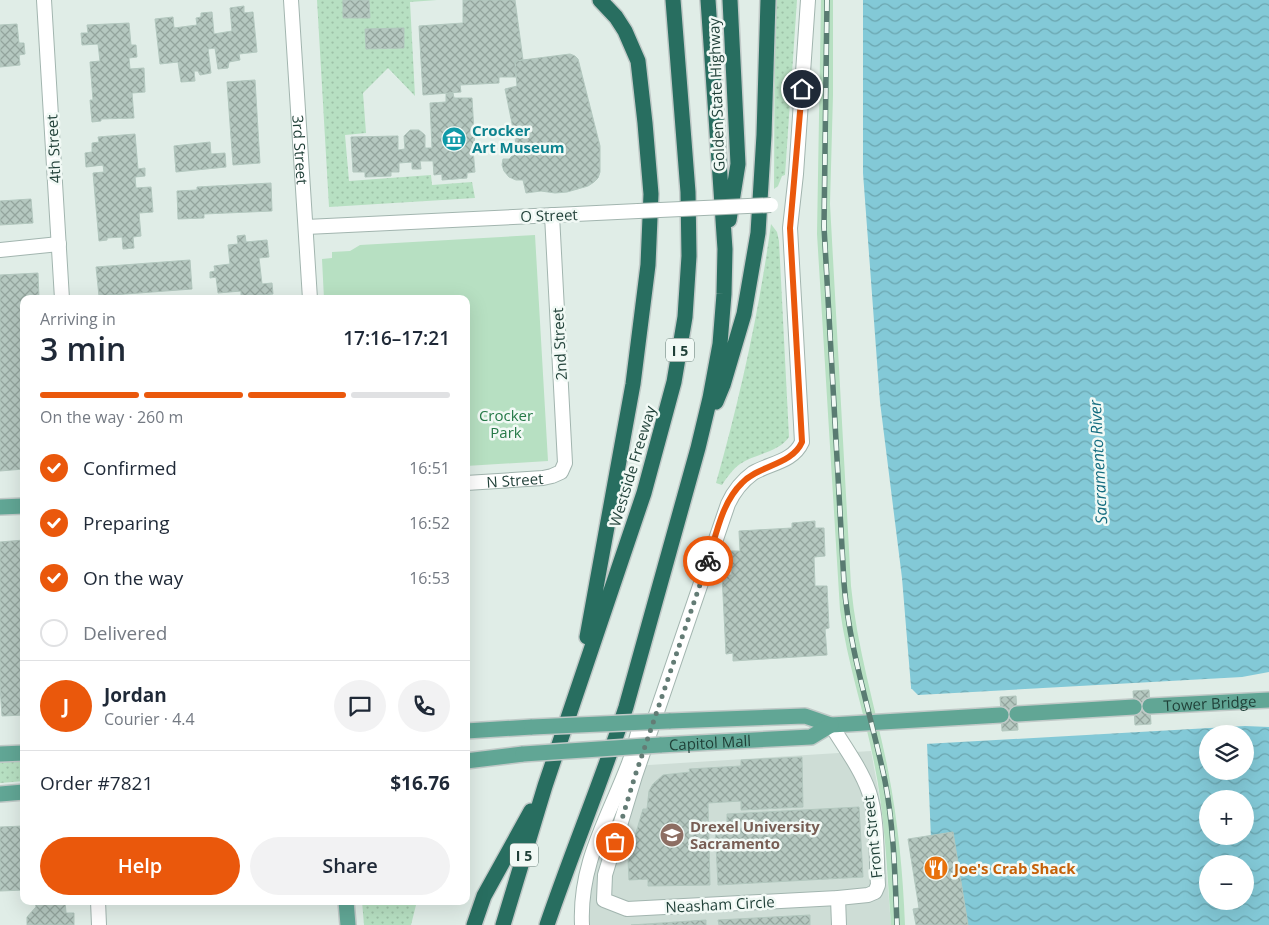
<!DOCTYPE html>
<meta charset="utf-8">
<style>
body{margin:0;font-family:"Open Sans",sans-serif;background:#f2f2f3;color:#1f2937;height:100vh;display:flex;flex-direction:column;font-size:19px;white-space:nowrap}
*{box-sizing:border-box;margin:0}
p{font-size:16px;color:#747a83}
.icon{flex:none;width:28px;height:28px;fill:none;stroke:currentColor;stroke-width:2;stroke-linecap:round;stroke-linejoin:round}
.map{position:relative;flex:1;overflow:hidden}
.panel{position:absolute;left:20px;top:295px;width:450px;height:610px;display:flex;flex-direction:column;background:#fff;border-radius:10px;box-shadow:0 5px 20px #0002}
.panel>*{flex:none}
.controls{position:absolute;left:1199px;top:725px;display:grid;gap:10px}
.controls a{display:grid;place-items:center;width:55px;height:55px;border-radius:50%;background:#fff;box-shadow:0 5px 20px #0002;font-size:25px}
.pin{position:absolute;display:grid;place-items:center;width:42px;height:42px;color:#fff;margin:-21px;border:2px solid #fff;border-radius:50%;box-shadow:0 1px 5px #0007}
.courier{position:absolute;display:grid;place-items:center;width:50px;height:50px;margin:-25px;border:4px solid #ea580c;border-radius:50%;background:#fff;color:#222;box-shadow:0 1px 6px #0007}
.headline em{font-style:normal;font-weight:600}
.headline div{display:flex;flex-direction:column-reverse}
.headline{display:flex;align-items:center;justify-content:space-between;height:85px;padding:0 20px}
h1{font-size:32px;font-weight:600;line-height:38px}
.bar{display:grid;grid-template-columns:repeat(4,1fr);gap:8px 5px;align-content:center;height:60px;padding:0 20px}
.bar i{height:6px;border-radius:4px;background:#e0e1e3}
.bar .active{background:#ea580c}
.bar p{grid-column:span 4}
.line{display:flex;align-items:center;gap:12px;padding:0 20px;border-top:1px solid #e0e1e3}
.line div{flex:1}
.round{display:grid;place-items:center;flex:none;width:52px;height:52px;border-radius:26px;background:#f2f2f3}
ol{padding:0 20px;list-style:none}
li{display:flex;align-items:center;gap:15px;height:55px}
li p{margin-inline-start:auto}
li .icon{padding:5px;border-radius:50%;background:#ea580c;color:#fff;stroke-width:4}
li:last-child{color:#747a83}
li i{width:28px;height:28px;border:2px solid #e0e1e3;border-radius:50%}
.primary-button{display:flex;gap:10px;margin-top:auto;padding:10px 20px}
.primary-button a{flex:1;height:58px;border-radius:30px;background:#ea580c;color:#fff;font-size:20px;font-weight:600;line-height:58px;text-align:center}
.primary-button a+a{background:#f2f2f3;color:#1f2937}
.map>svg:first-child{display:block}
.built{fill:#ceddd6}
.grass{fill:url(#grass-dots)}
.green{fill:#b7e0c2}
.water{fill:url(#water-waves);fill-rule:evenodd}
.pier{fill:#e0ede7}
.building{fill:url(#building-cross-hatch);stroke:#b2c7be}
.lines{fill:none;stroke-linecap:round;stroke-linejoin:round}
.minor-casing{stroke:#a2b5af;stroke-width:16}
.major-casing{stroke:#c0c9c7;stroke-width:18}
.highway-casing{stroke:#c0c9c7;stroke-width:18}
.minor{stroke:#fff;stroke-width:14}
.major{stroke:#61a695;stroke-width:15}
.highway{stroke:#286e60;stroke-width:15}
.rail-casing{stroke:#597b72;stroke-width:5.5}
.rail{stroke:#f1f9f5;stroke-width:4;stroke-dasharray:11;stroke-linecap:butt}
.minor-bridge-casing{stroke:#a2b5af;stroke-width:16;stroke-linecap:butt}
.major-bridge-casing{stroke:#c0c9c7;stroke-width:18;stroke-linecap:butt}
.minor-bridge{stroke:#fff;stroke-width:14}
.major-bridge{stroke:#61a695;stroke-width:15}
.done{stroke:#637c75;stroke-width:5;stroke-dasharray:0 9}
.route{stroke:#ea580c;stroke-width:6}
.labels{text-anchor:middle;dominant-baseline:central;stroke-width:5;stroke-linejoin:round;paint-order:stroke}
.shield{fill:#f1f9f5;stroke:#5e7770;stroke-width:1}
.shield-label{font-size:14px;font-weight:bold;fill:#1f3f37}
.street-label{font-size:15px;fill:#1f3f37;stroke:#f1f9f5}
.culture-label{font-size:15px;font-weight:bold;fill:#0d838f;stroke:#f1f9f5;text-anchor:start}
.park-label{font-size:15px;fill:#257947;stroke:#f1f9f5}
.education-label{font-size:15px;font-weight:bold;fill:#785e54;stroke:#f1f9f5;text-anchor:start}
.food-label{font-size:15px;font-weight:bold;fill:#c56008;stroke:#f1f9f5;text-anchor:start}
.water-label{font-size:16px;font-style:italic;fill:#146d80;stroke:#f1f9f5}
</style>
<div class="map">
<svg width="1269" height="925" viewBox="0 0 1269 925">
<defs>
<pattern id="grass-dots" width="8" height="8" patternUnits="userSpaceOnUse" patternTransform="scale(1.25)"><rect width="8" height="8" fill="#b7e0c2"/><path d="M2 2h.1M6 6h.1" fill="none" stroke="#9dc1a7" stroke-width="1.8" stroke-linecap="round"/></pattern>
<pattern id="water-waves" width="16" height="10" patternUnits="userSpaceOnUse" patternTransform="scale(1.25)"><rect width="16" height="10" fill="#83c9d7"/><path d="M0 5q4-4 8 0t8 0" fill="none" stroke="#6ba5af"/></pattern>
<pattern id="building-cross-hatch" width="8" height="8" patternUnits="userSpaceOnUse" patternTransform="scale(1.25)"><rect width="8" height="8" fill="#b5c8c0"/><path d="M0 0l8 8M0 8l8-8" fill="none" stroke="#93a49d"/></pattern>
</defs>
<rect width="100%" height="100%" fill="#e0ede7"/>
<!-- built -->
<path class="built" d="M871 751 881 805 891 925H575L633 766Z"/>
<!-- grass -->
<path class="grass" d="M317 0H437L410 2 415 96 388 68 363 93 366 133 345 135 349 181 431 175 432 185 472 182 475 198 329 207Z
M775 0H797L785 175 782 176 778 186 774 189Z
M771 224 777 232 779 241 789 437C779 452 755 454 740 464 733 469 727 477 722 485L716 483C740 398 759 312 771 224Z
M24 760V781L0 783V763Z
M362 901H417L411 925H364Z"/>
<!-- green -->
<path class="green" d="M821 0H833V95L830 204 851 586C857 649 876 709 888 770 898 821 903 873 905 925H891C887 871 885 816 874 762 864 711 847 662 840 610L817 234Z
M535 235 548 461 466 466V299H324L322 259 332 258V252L350 251 360 245Z"/>
<!-- water -->
<path class="water" d="M863 0H1269V925H937L933 887 927 743 912 699 902 578 880 402 863 173ZM1208 734H1245V771H1208ZM1208 799H1245V836H1208ZM1208 864H1245V901H1208Z"/>
<!-- pier -->
<path class="pier" d="M1269 672V727L1245 726 925 744 909 699V689H912L918 695 1242 677Z"/>
<!-- building -->
<path class="building" d="M343 0H369L370 18H343Z
M463 0H515L523 60 515 61 516 77H499V83L460 85 461 92 423 95 419 26 463 23Z
M244 6V13L253 12 257 52 239 54 240 60 229 62 228 68 218 69 215 48 208 49 211 73 200 75 198 71H194L195 81 181 82 178 62 160 64 155 19 173 17 174 28 197 25 196 18 201 17V13L212 12 214 34 232 31 230 8Z
M129 23 131 45H136L137 57 129 58 130 69 144 68 145 92 132 93 134 118 101 119V121L92 122 90 100H93L90 62 100 61 98 44 82 45 81 33H88L87 25Z
M17 24 19 43H24L25 54 19 55 20 65 0 67V25Z
M404 28V48L366 49 365 29Z
M570 54 575 56 578 59 600 146V172L598 178 594 182 588 186 567 192 555 193 541 191 526 193 523 180H516L509 177 504 171 502 165 503 159H509L514 154 518 153 505 89 517 86 515 61Z
M255 80 260 163 233 165 227 82Z
M453 93 454 98H472L475 149 473 150 475 172 467 173V178L442 180V174L434 175 433 161H420L421 169H412V162L399 163V172H391V176L365 177V172H353L351 137 398 136V150L405 149 404 136 410 130H419L425 135V148H432L430 103 446 102V94Z
M135 134 138 169 145 168V176L135 177 136 188 151 187 153 212 139 213 141 236 133 237 134 248 123 249 122 237 107 238V240L99 241 93 173 104 172 103 165 86 167 85 153 92 152V143L99 142 98 137Z
M210 142 211 154 225 153 226 167 176 172 174 146Z
M271 183 272 211 204 214V218L178 219 177 191 197 190V187Z
M31 199 33 223 0 225V201Z
M245 235 246 242 267 240 269 257 259 258 262 284 272 283 273 294 254 296 255 299H241V291L218 293 216 277 210 278V272L215 271 214 266 230 264 228 245 238 244 237 236Z
M190 260 192 289 99 296 96 267Z
M38 273 39 299H24V469L0 471V275Z
M815 521V528H824L825 556 814 557 815 586H827L829 628 825 629 827 655 733 661V653L726 654 722 575H732L730 551H740L739 531 792 528V523Z
M24 540V715L2 716 0 687V542Z
M1149 690 1151 724 1135 725 1133 691Z
M1016 696 1018 730 1002 731 1000 697Z
M802 757 803 807 741 810V801L708 803 710 885 648 886V879L629 880 628 860 643 809H647L649 791 653 784 663 775 690 772 689 769 741 766V760Z
M859 807 863 877 718 885 715 826H727V814Z
M24 826V890L0 891V827Z
M953 832 968 925H916L913 909 919 908 908 839Z
M35 901H65L66 913H74V925H27V917L36 907Z
M810 915V925H719L718 920Z
M706 920V925H631Z"/>
<g class="lines">
<defs>
<g id="minor">
<path d="M44 0 62 299"/>
<path id="s1" d="M291 0 310 299"/>
<path d="M808 0 796 174 790 228 802 442C793 462 770 463 753 473 742 481 734 491 728 504L635 776 605 875 604 900 627 909 838 898 868 895 875 892 878 885C876 856 878 820 869 792 861 769 844 746 831 725"/>
<path d="M306 227 638 211"/>
<path d="M0 250 59 244"/>
<path id="s2" d="M466 483 543 478 552 476 561 472 565 463 552 215"/>
<path d="M838 898 839 925"/>
<path d="M98 901 99 925"/>
<path d="M582 925C579 863 608 819 629 763 634 750 637 736 641 722"/>
</g>
<g id="major">
<path d="M0 507 24 506"/>
<path id="s3" d="M1150 706 1269 700"/>
<path d="M1017 714 1134 707"/>
<path d="M669 721 805 716 831 725 1001 715"/>
<path d="M466 731 532 727"/>
<path id="s4" d="M660 745 811 737 831 725"/>
<path d="M0 754 24 753"/>
<path d="M466 761 523 754"/>
<path d="M0 794 24 792"/>
<path d="M346 901 348 925"/>
</g>
<path id="highway" d="M729 220 738 164 730 0
M716 402 723 385 744 314 758 233 764 135 768 0
M587 637 633 384 648 265 651 194 645 123 638 61 625 31 616 17 600 0
M474 925 484 896 531 811
M503 925 545 786 644 493 674 382 685 317 689 256 688 192 673 0
M547 925C572 852 602 780 626 707L698 448 710 398 720 344 724 294 725 249 708 0"/>
</defs>
<!-- minor casing -->
<use href="#minor" class="minor-casing"/>
<!-- major casing -->
<use href="#major" class="major-casing"/>
<!-- highway casing -->
<use href="#highway" class="highway-casing"/>
<!-- minor -->
<use href="#minor" class="minor"/>
<!-- major -->
<use href="#major" class="major"/>
<!-- highway -->
<use href="#highway" class="highway"/>
<defs>
<path id="rail" d="M827 0 824 227 844 583C849 650 871 714 885 781 894 828 895 877 897 925"/>
</defs>
<!-- rail casing -->
<use href="#rail" class="rail-casing"/>
<!-- rail -->
<use href="#rail" class="rail"/>
<defs>
<path id="minor-bridge" d="M638 211 771 205"/>
<path id="major-bridge" d="M532 727 669 721
M523 754 660 745"/>
</defs>
<!-- minor-bridge casing -->
<use href="#minor-bridge" class="minor-bridge-casing"/>
<!-- major-bridge casing -->
<use href="#major-bridge" class="major-bridge-casing"/>
<!-- minor-bridge -->
<use href="#minor-bridge" class="minor-bridge"/>
<!-- major-bridge -->
<use href="#major-bridge" class="major-bridge"/>
</g>
<g class="lines">
<!-- done -->
<path class="done" d="M615 842 635 776 708 561"/>
<!-- route -->
<path class="route" d="M708 561C716 535 722 502 742 483 759 465 792 465 802 442L790 228 802 89"/>
</g>
<!-- icons -->
<defs>
<symbol id="museum-disc" viewBox="-11 -11 22 22"><circle r="9.5" fill="#0f9aa8" stroke="#f1f9f5"/><path d="M0-6L6-3V-2H-6V-3ZM-5-1h2V3h-2ZM-1-1h2V3h-2ZM3-1h2V3H3ZM-6 4H6V6H-6Z" fill="#fff"/></symbol>
<symbol id="university-disc" viewBox="-11 -11 22 22"><circle r="9.5" fill="#8d6e63" stroke="#f1f9f5"/><path d="M0-5L7-2L0 1L-7-2ZM-4 1L0 2.5L4 1V4Q0 6-4 4Z" fill="#fff"/></symbol>
<symbol id="restaurant-disc" viewBox="-11 -11 22 22"><circle r="9.5" fill="#e8710a" stroke="#f1f9f5"/><path d="M-5-6h1v4h1v-4h1v4h1v-4h1v5L-1.5 .5V6h-2V.5L-5-1ZM5-6V6H3V1.5H1.5Q1.5-4 5-6Z" fill="#fff"/></symbol>
</defs>
<g fill-rule="evenodd">
<use href="#museum-disc" x="440" y="125" width="28" height="28"/>
<use href="#university-disc" x="658" y="821" width="28" height="28"/>
<use href="#restaurant-disc" x="922" y="854" width="28" height="28"/>
</g>
<g class="labels">
<!-- shield labels -->
<g class="shield">
<rect x="666" y="338.5" width="28" height="23" rx="4"/>
<rect x="510" y="843.5" width="28" height="23" rx="4"/>
</g>
<g class="shield-label">
<text x="680" y="350">I 5</text>
<text x="524" y="855">I 5</text>
</g>
<!-- street labels -->
<g class="street-label">
<text transform="translate(716 95) rotate(-92)">Golden State Highway</text>
<text transform="translate(53 149) rotate(-93)">4th Street</text>
<text stroke="none"><textPath href="#s1" startOffset="150">3rd Street</textPath></text>
<text transform="translate(549 215) rotate(-2)">O Street</text>
<text transform="translate(559 344) rotate(-93)">2nd Street</text>
<text transform="translate(632 466) rotate(-73)">Westside Freeway</text>
<text stroke="none"><textPath href="#s2" startOffset="49">N Street</textPath></text>
<text stroke="none"><textPath href="#s3" startOffset="60">Tower Bridge</textPath></text>
<text stroke="none"><textPath href="#s4" startOffset="50">Capitol Mall</textPath></text>
<text transform="translate(872 837) rotate(-96)">Front Street</text>
<text transform="translate(720 904) rotate(-3)">Neasham Circle</text>
</g>
<!-- culture labels -->
<g class="culture-label">
<text x="472" y="130">Crocker<tspan x="472" dy="17">Art Museum</tspan></text>
</g>
<!-- park labels -->
<g class="park-label">
<text x="506" y="415">Crocker<tspan x="506" dy="17">Park</tspan></text>
</g>
<!-- education labels -->
<g class="education-label">
<text x="690" y="826">Drexel University<tspan x="690" dy="17">Sacramento</tspan></text>
</g>
<!-- food labels -->
<g class="food-label">
<text x="954" y="868">Joe's Crab Shack</text>
</g>
<!-- water labels -->
<g class="water-label">
<text transform="translate(1098 462) rotate(-93)">Sacramento River</text>
</g>
</g>
</svg>
<div class="controls">
<a><svg class="icon" aria-label="layers" viewBox="0 0 24 24"><path d="M12 4l9 5-9 5-9-5zM3 14l9 5 9-5"/></svg></a>
<a>+</a>
<a>−</a>
</div>
<div class="pin" style="left:615px;top:842px;background:#ea580c"><svg class="icon" aria-label="bag" viewBox="0 0 24 24"><path d="M5 8h14l-1 12H6zM9 8a3 3 0 0 1 6 0"/></svg></div>
<div class="pin" style="left:802px;top:89px;background:#1f2937"><svg class="icon" aria-label="home" viewBox="0 0 24 24"><path d="M3 11l9-7 9 7M6 9v11h12V9"/></svg></div>
<div class="courier" style="left:708px;top:561px"><svg class="icon" aria-label="bike" viewBox="0 0 24 24"><circle cx="6" cy="16" r="4"/><circle cx="18" cy="16" r="4"/><path d="M6 16l4-8h5l3 8M10 8l3 8H6M13 5h3"/></svg></div>
<section class="panel">
<div class="headline"><div><h1>3 min</h1><p>Arriving in</p></div><em>17:16–17:21</em></div>
<div class="bar"><i class="active"></i><i class="active"></i><i class="active"></i><i></i><p>On the way · 260 m</p></div>
<ol>
<li><svg class="icon" aria-label="check" viewBox="0 0 24 24"><path d="M5 12l5 5 9-10"/></svg>Confirmed<p>16:51</p></li>
<li><svg class="icon" aria-label="check" viewBox="0 0 24 24"><path d="M5 12l5 5 9-10"/></svg>Preparing<p>16:52</p></li>
<li><svg class="icon" aria-label="check" viewBox="0 0 24 24"><path d="M5 12l5 5 9-10"/></svg>On the way<p>16:53</p></li>
<li><i></i>Delivered</li>
</ol>
<div class="line" style="height:90px"><b class="round" style="background:#ea580c;color:#fff">J</b><div><b>Jordan</b><p>Courier · 4.4</p></div><a class="round"><svg class="icon" aria-label="chat" viewBox="0 0 24 24"><path d="M4 5h16v11H9l-5 4z"/></svg></a><a class="round"><svg class="icon" aria-label="phone" viewBox="0 0 24 24"><path d="M5 4h4l2 5-3 2q2 4 5 5l2-3 5 2v4C11 20 4 13 5 4z"/></svg></a></div>
<div class="line" style="height:65px"><div>Order #7821</div><b>$16.76</b></div>
<div class="primary-button"><a>Help</a><a>Share</a></div>
</section>
</div>
